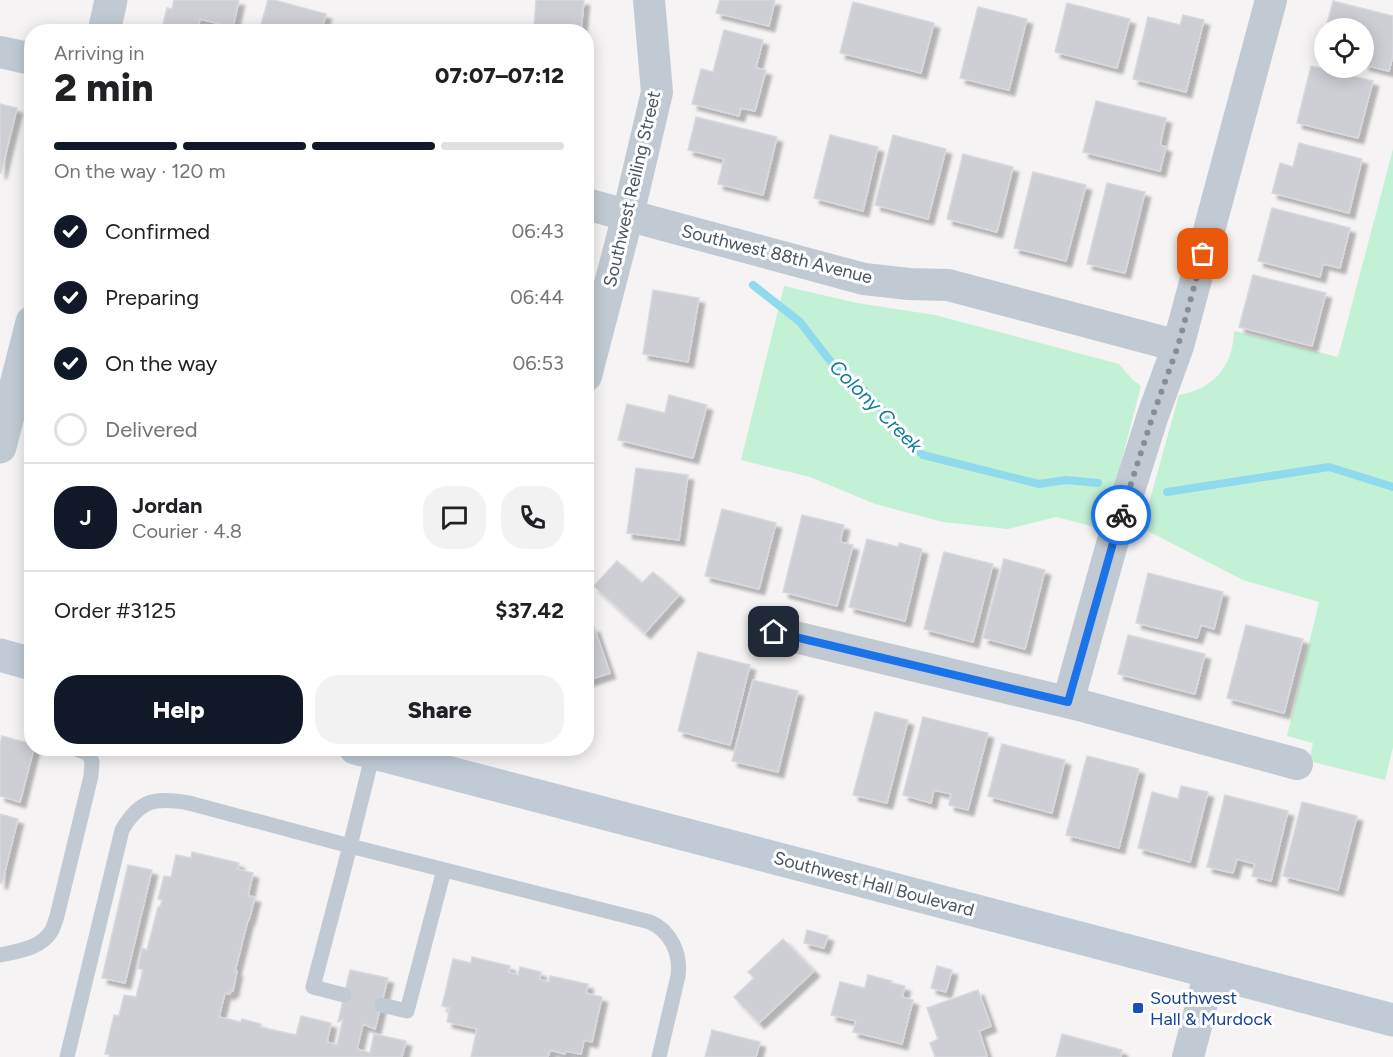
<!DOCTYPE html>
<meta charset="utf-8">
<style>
body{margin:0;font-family:Figtree,sans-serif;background:#f2f2f2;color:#202124;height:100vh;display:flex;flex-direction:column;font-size:22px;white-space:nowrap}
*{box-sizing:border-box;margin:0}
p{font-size:20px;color:#757577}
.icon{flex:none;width:33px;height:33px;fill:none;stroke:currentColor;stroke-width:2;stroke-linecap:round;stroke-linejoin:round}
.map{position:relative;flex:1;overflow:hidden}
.panel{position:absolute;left:24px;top:24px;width:570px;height:732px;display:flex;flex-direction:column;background:#fff;border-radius:24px;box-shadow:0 3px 15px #0003}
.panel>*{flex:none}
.buttons{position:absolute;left:1314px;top:18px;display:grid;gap:12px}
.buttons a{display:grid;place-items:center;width:60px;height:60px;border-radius:50%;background:#fff;box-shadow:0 3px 15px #0003;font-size:30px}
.pin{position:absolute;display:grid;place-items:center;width:51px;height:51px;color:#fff;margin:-26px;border-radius:12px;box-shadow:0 3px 9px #0006}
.courier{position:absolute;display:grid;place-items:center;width:60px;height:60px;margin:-30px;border:4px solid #1a73e8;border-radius:50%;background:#fff;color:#222;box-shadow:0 2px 8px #0007}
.head em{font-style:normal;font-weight:800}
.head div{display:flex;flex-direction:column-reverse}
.head{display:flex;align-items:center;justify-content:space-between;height:102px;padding:0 30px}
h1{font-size:39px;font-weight:800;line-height:45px}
.bar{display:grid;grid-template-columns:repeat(4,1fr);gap:9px 6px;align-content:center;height:72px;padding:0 30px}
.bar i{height:8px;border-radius:4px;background:#e0e0e0}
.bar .active{background:#111827}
.bar p{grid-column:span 4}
.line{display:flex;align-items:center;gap:15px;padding:0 30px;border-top:2px solid #e0e0e0}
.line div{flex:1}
.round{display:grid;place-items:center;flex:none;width:63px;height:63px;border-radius:24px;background:#f2f2f2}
ol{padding:0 30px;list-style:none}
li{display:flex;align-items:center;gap:18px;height:66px}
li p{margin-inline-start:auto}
li .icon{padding:6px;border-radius:50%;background:#111827;color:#fff;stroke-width:4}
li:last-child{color:#757577}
li i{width:33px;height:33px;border:3px solid #e0e0e0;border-radius:50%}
.primary-button{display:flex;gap:12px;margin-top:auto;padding:12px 30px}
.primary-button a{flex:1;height:69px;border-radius:24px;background:#111827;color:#fff;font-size:24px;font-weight:800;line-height:69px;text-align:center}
.primary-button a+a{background:#f2f2f2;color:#202124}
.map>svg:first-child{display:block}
.green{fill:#c3f1d5}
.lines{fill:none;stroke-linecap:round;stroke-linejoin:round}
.stream{stroke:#90daee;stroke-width:8}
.building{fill:#cdcfd5;stroke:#d7d9de;stroke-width:1.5;filter:url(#shadow)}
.service{stroke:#c1cad2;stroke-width:15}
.minor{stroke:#c1cad2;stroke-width:32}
.tertiary{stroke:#c1cad2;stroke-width:33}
.secondary{stroke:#c1cbd6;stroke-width:33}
.done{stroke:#868d94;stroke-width:6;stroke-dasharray:0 10.8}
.route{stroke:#1a73e8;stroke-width:8}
.transit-dot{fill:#1a4fb4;stroke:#fff;stroke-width:2}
.labels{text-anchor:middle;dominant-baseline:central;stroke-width:6;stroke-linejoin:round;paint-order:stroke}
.street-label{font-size:18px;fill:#4a5661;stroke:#fff}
.transit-label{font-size:18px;fill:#164399;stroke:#fff;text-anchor:start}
.water-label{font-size:20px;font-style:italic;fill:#0c7c9b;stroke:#fff}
</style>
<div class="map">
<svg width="1393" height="1057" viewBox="0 0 1393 1057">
<defs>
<filter id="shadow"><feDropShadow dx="5.5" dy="5.5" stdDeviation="1.5" flood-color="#0004"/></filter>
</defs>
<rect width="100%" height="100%" fill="#f5f3f3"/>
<!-- green -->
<path class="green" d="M1393 149V747L1385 780 1309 761 1313 743 1287 736 1319 602 1243 580 1142 528 1179 395C1214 389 1233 366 1234 331L1338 357Z
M784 286 857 303 935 315 1119 364 1133 380 1141 386 1111 501 1099 528 1056 517 1008 529 943 522 875 504 810 477 741 460Z"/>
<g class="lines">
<!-- stream -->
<path class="stream" d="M753 285 800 322 845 380 864 390 923 455 1039 484 1066 480 1098 483
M1167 492 1329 467 1393 487"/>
</g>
<!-- building -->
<path class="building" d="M174 0H239L233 27 200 19 197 32H161L167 8 172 9Z
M268 0H274L326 14 321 32H259Z
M536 0H584L581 31 534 27Z
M720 0H775L769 26 716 13Z
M1333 1 1393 16V55L1389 71 1364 65V28H1326Z
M853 2 934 23 921 73 840 53Z
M1067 3 1130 19 1117 68 1055 52Z
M978 7 1027 19 1009 90 960 78Z
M1183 15 1204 20 1186 92 1133 79 1148 17 1180 25Z
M724 30 763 40 756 68 766 70 755 111 741 108 739 116 692 104 701 69 713 72Z
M1311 66 1373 81 1358 138 1297 123Z
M1096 101 1166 118 1160 145 1166 147 1160 171 1083 152Z
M0 104 17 108 1 173H0Z
M696 117 777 137 763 195 718 184 724 159 688 150Z
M830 135 878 147 863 211 814 198Z
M893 135 946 149 928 219 875 205Z
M1299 143 1362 159 1349 213 1272 193 1280 163 1293 167Z
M963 154 1013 167 997 232 947 219Z
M1033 172 1086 185 1066 261 1014 248Z
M1107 183 1145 192 1125 273 1087 264Z
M1272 208 1350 228 1340 268 1323 264 1320 277 1258 261Z
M1253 275 1326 293 1312 346 1239 327Z
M653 290 699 298 688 362 643 354Z
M669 395 707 405 693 458 618 440 627 404 665 413Z
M636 468 688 475 679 540 627 533Z
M722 509 776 523 759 589 705 576Z
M802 515 844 525 840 542 853 545 837 606 783 592Z
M867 539 898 547 899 543 922 549 905 621 849 607Z
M944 552 993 564 973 642 924 629Z
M1004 559 1045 570 1025 649 983 638Z
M617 561 642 583 653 572 679 595 645 633 594 586Z
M1148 573 1223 592 1214 629 1201 625 1197 638 1136 623Z
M1246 625 1303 639 1284 713 1227 698Z
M594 627 610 673 586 681V629Z
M1128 635 1205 654 1195 694 1118 674Z
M698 652 750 665 730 745 678 731Z
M753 680 798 691 778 772 732 761Z
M875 712 908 720 887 803 853 795Z
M923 717 988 733 968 810 949 805 951 794 934 790 931 803 903 795Z
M2 736 32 744V748H34L20 802 0 796V744Z
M1002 744 1065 760 1052 813 988 796Z
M1087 756 1139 769 1119 848 1066 835Z
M1181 786 1208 792 1190 862 1138 848 1152 792 1178 799Z
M1225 795 1288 811 1271 881 1252 876 1255 864 1237 859 1233 873 1207 867Z
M1302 802 1357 816 1338 890 1283 876Z
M0 814 18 819 2 883H0Z
M192 852 239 863 237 869 253 873 248 896 255 897 249 920H248L235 971H237L233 991H231L230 994 225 993 219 1017 241 1022 242 1019 261 1024 260 1027 296 1035 301 1016 331 1023 327 1042 337 1045 343 1019 338 1022 350 970 388 978 375 1029 363 1024 357 1049 370 1053 374 1034 406 1041 402 1057H109L110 1055 105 1054 114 1015 119 1016 124 995 136 997 143 970 138 968 142 948 147 950 158 907H160L162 900 158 899 164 876 171 877 176 855 191 858Z
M128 865 152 870 125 983 102 978Z
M807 930 828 936 824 948 804 943Z
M783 939 814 971 759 1023 734 997 754 978 748 972Z
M472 957 510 966 508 972 518 975 520 967 541 972 539 979 549 982 550 976 588 984 586 993 602 997 592 1042 584 1040 581 1054 566 1051 565 1054 550 1050 548 1057H471L477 1029 447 1022 450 1008 442 1006 453 959 471 963Z
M937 966 952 970 946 992 931 988Z
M868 975 892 981 891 983 905 986 902 997 913 1000 902 1044 853 1032 856 1021 831 1015 840 982 865 988Z
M978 990 991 1026 979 1031 987 1056 983 1057H935L930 1043 938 1039 927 1008Z
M712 1030 760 1042 756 1057H705Z
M1062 1034 1122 1050 1121 1057H1056Z"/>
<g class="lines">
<!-- service -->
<path class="service" d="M373 753 350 846 650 922C671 931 681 954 678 976L659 1057
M0 955C19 951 42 948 52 930 54 925 56 920 57 916L91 776 92 762 89 754 74 748
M382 1005 407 1011 444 870
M67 1057 122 830C140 799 156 797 189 803L350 846 313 987 344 995"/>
<!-- minor -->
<path class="minor" d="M0 52 32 59
M586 204 864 279 909 284 948 285 1178 346
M586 376 628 215 657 92 649 0
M774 632 1083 706 1297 764
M1068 702 1112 544 1153 415 1178 346 1271 0
M1188 1057 1210 972"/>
<!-- tertiary -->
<path class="tertiary" d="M104 32 111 0
M0 447 32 322"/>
<!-- secondary -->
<path class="secondary" d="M0 655 32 664
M355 748 1393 1020"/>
</g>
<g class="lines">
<!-- done -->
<path class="done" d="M1121 515 1153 415 1178 346 1203 254"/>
<!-- route -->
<path class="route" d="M774 632 1068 702 1121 515"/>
</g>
<!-- markers -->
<rect class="transit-dot" x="1132" y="1002" width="12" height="12" rx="3"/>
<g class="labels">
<!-- street labels -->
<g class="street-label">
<text transform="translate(632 189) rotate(-77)">Southwest Reiling Street</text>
<text transform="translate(777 254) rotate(14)">Southwest 88th Avenue</text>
<text transform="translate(874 884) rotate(15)">Southwest Hall Boulevard</text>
</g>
<!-- transit labels -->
<g class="transit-label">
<text x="1150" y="998">Southwest<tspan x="1150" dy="21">Hall &amp; Murdock</tspan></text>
</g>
<!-- water labels -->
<g class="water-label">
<text transform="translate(876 406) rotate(45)">Colony Creek</text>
</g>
</g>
</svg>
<div class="buttons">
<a><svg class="icon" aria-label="locate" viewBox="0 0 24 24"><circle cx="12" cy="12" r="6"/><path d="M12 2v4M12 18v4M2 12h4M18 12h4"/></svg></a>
</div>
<div class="pin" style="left:1203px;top:254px;background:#ea580c"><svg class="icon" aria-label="bag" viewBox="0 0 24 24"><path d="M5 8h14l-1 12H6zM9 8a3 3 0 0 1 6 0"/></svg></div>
<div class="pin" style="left:774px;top:632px;background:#1f2937"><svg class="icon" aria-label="home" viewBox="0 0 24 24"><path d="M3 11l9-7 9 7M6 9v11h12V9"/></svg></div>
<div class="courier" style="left:1121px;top:515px"><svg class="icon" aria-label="bike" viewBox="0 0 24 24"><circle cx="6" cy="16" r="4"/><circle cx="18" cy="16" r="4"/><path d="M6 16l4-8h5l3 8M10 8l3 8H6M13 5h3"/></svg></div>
<section class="panel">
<div class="head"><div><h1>2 min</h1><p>Arriving in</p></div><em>07:07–07:12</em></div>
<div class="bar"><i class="active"></i><i class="active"></i><i class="active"></i><i></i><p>On the way · 120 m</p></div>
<ol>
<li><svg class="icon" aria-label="check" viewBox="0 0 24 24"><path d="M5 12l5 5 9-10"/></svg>Confirmed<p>06:43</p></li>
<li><svg class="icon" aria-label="check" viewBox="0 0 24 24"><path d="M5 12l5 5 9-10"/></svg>Preparing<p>06:44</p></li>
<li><svg class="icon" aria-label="check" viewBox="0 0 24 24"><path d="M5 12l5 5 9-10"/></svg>On the way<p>06:53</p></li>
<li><i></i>Delivered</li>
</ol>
<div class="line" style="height:108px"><b class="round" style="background:#111827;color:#fff">J</b><div><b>Jordan</b><p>Courier · 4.8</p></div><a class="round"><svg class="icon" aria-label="chat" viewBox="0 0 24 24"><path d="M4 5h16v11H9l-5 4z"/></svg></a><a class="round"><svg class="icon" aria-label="phone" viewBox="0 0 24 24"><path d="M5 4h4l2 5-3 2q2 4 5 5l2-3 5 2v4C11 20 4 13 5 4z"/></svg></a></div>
<div class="line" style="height:78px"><div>Order #3125</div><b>$37.42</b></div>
<div class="primary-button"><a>Help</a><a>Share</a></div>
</section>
</div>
